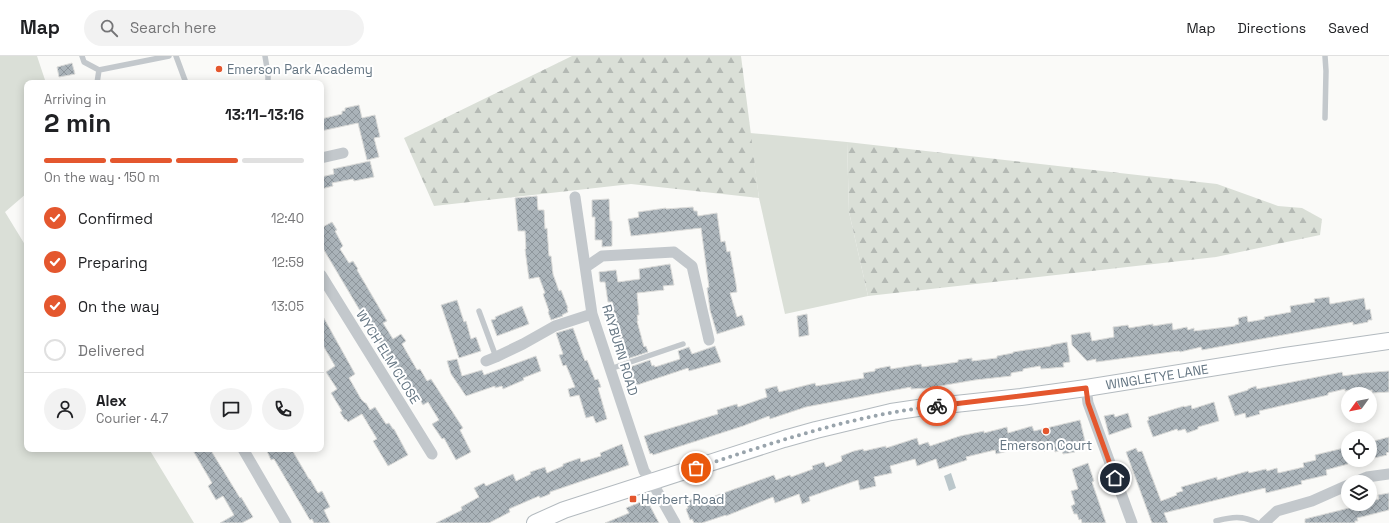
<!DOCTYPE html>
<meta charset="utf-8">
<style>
body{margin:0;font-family:"Space Grotesk",sans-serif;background:#f2f2f2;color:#202124;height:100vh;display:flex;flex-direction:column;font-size:15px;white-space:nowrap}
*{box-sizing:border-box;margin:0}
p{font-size:13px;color:#757577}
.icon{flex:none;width:22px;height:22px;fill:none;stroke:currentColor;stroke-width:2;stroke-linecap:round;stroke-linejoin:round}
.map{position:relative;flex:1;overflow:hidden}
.panel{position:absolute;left:24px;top:24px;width:300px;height:372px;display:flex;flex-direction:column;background:#fff;border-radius:8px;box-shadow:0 2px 10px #0003}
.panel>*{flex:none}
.needle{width:26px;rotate:237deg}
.tools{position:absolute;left:1341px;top:331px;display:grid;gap:8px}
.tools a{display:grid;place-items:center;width:36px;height:36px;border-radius:50%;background:#fff;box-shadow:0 2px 10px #0003;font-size:20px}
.pin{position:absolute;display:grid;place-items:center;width:34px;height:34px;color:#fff;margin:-17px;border:2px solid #fff;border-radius:50%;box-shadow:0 1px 4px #0007}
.courier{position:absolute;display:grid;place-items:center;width:40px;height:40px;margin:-20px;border:3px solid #e4572e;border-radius:50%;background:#fff;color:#222;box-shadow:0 1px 5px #0007}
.overview em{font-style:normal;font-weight:700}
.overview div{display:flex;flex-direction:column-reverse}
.overview{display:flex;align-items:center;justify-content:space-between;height:68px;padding:0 20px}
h1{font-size:26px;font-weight:700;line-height:30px}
.bar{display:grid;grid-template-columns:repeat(4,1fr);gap:6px 4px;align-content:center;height:48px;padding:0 20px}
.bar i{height:5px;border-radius:3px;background:#e0e0e0}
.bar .active{background:#e4572e}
.bar p{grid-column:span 4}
.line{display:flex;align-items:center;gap:10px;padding:0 20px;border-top:1px solid #e0e0e0}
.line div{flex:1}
.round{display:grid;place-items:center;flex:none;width:42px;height:42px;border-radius:21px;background:#f2f2f2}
ol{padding:0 20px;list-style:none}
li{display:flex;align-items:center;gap:12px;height:44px}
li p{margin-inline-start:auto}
li .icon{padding:4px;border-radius:50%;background:#e4572e;color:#fff;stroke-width:4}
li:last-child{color:#757577}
li i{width:22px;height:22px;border:2px solid #e0e0e0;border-radius:50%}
header{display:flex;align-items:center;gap:24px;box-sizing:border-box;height:56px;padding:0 20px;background:#fff;border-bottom:1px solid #e0e0e0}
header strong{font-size:19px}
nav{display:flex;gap:22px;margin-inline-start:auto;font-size:14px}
.search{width:280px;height:36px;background:#f2f2f2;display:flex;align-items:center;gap:10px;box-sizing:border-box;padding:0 14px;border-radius:22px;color:#757577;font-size:15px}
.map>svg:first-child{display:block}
.grass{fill:#dadfd7}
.forest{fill:url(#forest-firs)}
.water{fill:#bbc7cb}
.building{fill:url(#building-cross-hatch);stroke:#dcdcda}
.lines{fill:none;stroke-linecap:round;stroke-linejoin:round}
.secondary-casing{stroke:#b3babf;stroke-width:18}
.lane{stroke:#c3c8cc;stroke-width:5.5}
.street{stroke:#c3c8cc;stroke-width:11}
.secondary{stroke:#fff;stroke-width:16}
.done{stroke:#99a4ac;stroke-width:4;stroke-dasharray:0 7.2}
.route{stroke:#e4572e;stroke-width:5}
.poi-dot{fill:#e4572e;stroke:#fff;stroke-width:1.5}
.labels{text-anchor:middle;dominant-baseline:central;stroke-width:4;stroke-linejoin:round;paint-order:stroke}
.poi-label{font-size:13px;fill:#657683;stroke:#fff;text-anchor:start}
.street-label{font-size:13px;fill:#657683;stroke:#fff}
</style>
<header>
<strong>Map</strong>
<div class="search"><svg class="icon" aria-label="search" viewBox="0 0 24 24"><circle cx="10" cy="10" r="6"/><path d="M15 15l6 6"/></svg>Search here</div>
<nav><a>Map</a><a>Directions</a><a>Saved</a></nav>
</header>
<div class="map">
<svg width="1389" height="467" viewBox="0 0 1389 467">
<defs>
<pattern id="forest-firs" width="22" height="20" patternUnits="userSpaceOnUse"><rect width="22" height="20" fill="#dadfd7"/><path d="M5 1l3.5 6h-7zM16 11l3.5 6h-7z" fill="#b4b9b4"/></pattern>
<pattern id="building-cross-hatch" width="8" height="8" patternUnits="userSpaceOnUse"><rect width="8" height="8" fill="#aab3b9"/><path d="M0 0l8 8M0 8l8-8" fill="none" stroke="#8e969c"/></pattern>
</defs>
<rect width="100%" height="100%" fill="#fafaf8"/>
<!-- grass -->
<path class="grass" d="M0 0H37L46 27H27V137L5 156 27 192V393H149L194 467H0Z
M750 77 847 86 849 156 868 240 785 258 759 142Z"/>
<!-- forest -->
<path class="forest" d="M572 0H741L759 142 631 128 434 150 404 82Z
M847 86 1217 128 1278 150 1302 152 1322 163 1320 179 1216 201 868 240 849 156Z"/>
<!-- water -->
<path class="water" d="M951 417 956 432 949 435 944 420Z"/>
<!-- building -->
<path class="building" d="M72 7 75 18 59 21 57 11Z
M359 49 362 62 375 59 380 81 374 82 379 101 367 104 358 67 321 75V63L342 58V55H345V52Z
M370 105 374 121 354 125 353 123 332 127 333 130 321 133V121L334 118 333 113Z
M537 140 538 154H544L545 173 547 172 549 200H551L553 218 559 235 561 234 568 252H567L568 256 562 259 563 260 551 264 548 256 549 255 543 238 545 237 539 221 529 223 525 193H526L525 175H518L515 142Z
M609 143 610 165H612V190L602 191V184H595V161H592V144Z
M693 151 694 155H697L698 160 717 157 721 186 725 185 727 196 730 195 736 228 737 236 730 237 737 261 742 259 745 269 717 278 710 254 707 232 709 231 701 172 631 180 628 163 639 161 638 156 666 152V153Z
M332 166 337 174 335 175 343 190 340 193 349 207 353 205 358 213 357 214 387 265 383 267 393 283 401 278 406 285 402 288 417 314 420 313 427 325 431 323 463 372 460 374 471 396 456 404 444 382 442 383 432 368 439 364 428 346 423 349 412 331 409 332 402 320 400 322 321 189V172Z
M670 208 674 229 663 230 664 234 637 237 639 259H637L638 265H637L644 291 646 290 648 296 624 304 618 279H616L615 275 612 246H608L605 226H600L599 216 616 214 618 226 640 223 639 213Z
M1329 241 1330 248 1364 242 1366 254 1370 253 1372 264H1368V266L1353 269V266L1202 294 1201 291 1180 296 1179 295 1096 306V303L1087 305 1072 289 1071 279 1090 276 1092 285 1114 281 1113 271 1128 269 1129 272 1153 268V270L1172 267 1173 274 1187 271 1188 274 1194 272V275L1235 270V269L1239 268 1238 262 1247 260 1248 266 1265 263 1264 261 1291 256 1290 250 1315 246 1314 243Z
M457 244 464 266 466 265 471 283 476 281 481 295 459 302 441 249Z
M522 250 529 268 497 280 491 264 496 263 495 261Z
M321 257 355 318 349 322 361 343 365 347H366L370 354 375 351 386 368 389 367 393 373H394L408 399 388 410 373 385 377 383 362 358 348 366 346 363 345 364 340 356 342 355 331 337 337 333 326 316 335 310 321 286Z
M807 258 809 279 799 281 797 260Z
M573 272 585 305 587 304 595 324 598 323 601 331 598 332 607 363 596 367 593 360 586 362 579 339 570 341 568 333 575 331 566 309 563 310 559 299 563 298 556 277Z
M1067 286 1070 306 1063 307 1064 311 1041 313 1040 310 1023 313V315L1011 317V320L975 324 928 332 911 333V331L806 351 770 363 769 360 743 370 653 399 652 397 650 398 644 380 718 358 717 354 737 348 738 351 767 341 765 333 777 330 779 336 815 327 816 330 864 322 863 317 875 315V313L890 310 891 313 921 308 922 311 958 306V304L972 302V305L997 302V300L1013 297V296L1051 290V289Z
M715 290 721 306 689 315 688 312 634 330 627 312 650 304 652 310 654 309 655 311 680 303 678 295 689 291 692 298Z
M536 300 541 315 523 322 524 324 503 333 502 330 495 332V330L466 340 451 318 447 305 457 303 462 320 482 314 484 319Z
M1389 315V336L1372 337V334L1351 336V334L1345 335V333L1328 337V339L1259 355 1260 358 1246 362 1245 357 1235 360 1228 340 1248 334V333L1256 330 1257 333 1342 316 1343 320 1363 317Z
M1214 346 1219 365 1198 371V373L1187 377 1185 373 1178 375 1177 373 1153 381 1147 365 1149 364 1148 361 1184 350V351L1191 349 1192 353Z
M1128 357 1132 371 1109 379 1104 360 1114 358 1115 361Z
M1080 364 1085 385 1073 388 1075 396 1063 398 1062 394 1055 396 1054 392 1044 395 1042 388 1021 394 1020 392 996 398 995 394 966 401 967 404 939 413 936 403 917 410 915 403 890 410 892 417 874 421 876 430 860 434 858 424 809 441 810 445 802 448 799 438 775 447 773 441 726 460V459L702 467H694L692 463 690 464 686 453 688 452 686 446 696 441 698 446 774 419 776 424 790 419 791 421 813 413 812 410 824 406 826 411 842 405 841 400 854 395 863 393 864 395 886 390V392L917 382 919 389 928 386 930 390 960 380 984 375V377L1007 371 1008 377 1032 370 1034 375Z
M1389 381V396L1386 397 1387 399 1370 403V386Z
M622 388 629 409 550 436V438L540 442 539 440 509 453 510 456 489 467H436L462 454 461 451 479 441 474 432 484 427 486 430 513 418 516 425 531 418 530 416 545 411 547 417 563 410V408L580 402 581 406 601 400 600 397Z
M1348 391V408L1326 414 1327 419 1301 425 1302 428 1266 437 1265 432 1164 457 1168 467H1152L1126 396 1136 392 1138 396 1142 395 1161 445 1177 439 1176 437 1183 435 1181 431 1217 421V424L1248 415 1249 417 1266 413 1267 415 1277 412 1278 417 1304 411 1303 407 1316 404 1315 399Z
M192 393H210L240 442 241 441 253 461 242 467H220L234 459 223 440 216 444 208 430 212 427Z
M266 393H294L292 394 309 423H310L318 437 322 435 330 451 324 454 330 467H314L312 463 310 464 274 403 271 404Z
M1088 407 1094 425 1092 426 1106 467H1082L1081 463 1079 464 1077 458H1074L1071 450 1075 448 1071 435 1078 433 1072 413Z
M1389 437V454L1357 462 1358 465H1355V467H1305V463L1357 450 1356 448H1370V445L1379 443 1378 439Z
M643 445 646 450 649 448 659 467H605L629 457 626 452Z"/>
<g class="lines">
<defs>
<path id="secondary" d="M535 467 564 454 784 383 816 374 891 356 918 352 1021 341 1086 332 1285 300 1389 285"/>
</defs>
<!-- secondary casing -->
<use href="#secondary" class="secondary-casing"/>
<!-- lane -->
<path class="lane" d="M82 0 84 6 99 14
M176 0 186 27
M265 0 268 18V27
M97 27 99 14 169 0
M1325 62 1326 15 1325 0
M479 255 496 301
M610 313 683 288
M1216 465C1231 461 1243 459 1257 467"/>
<!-- street -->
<path class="street" d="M321 102 343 97
M575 141 592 258 644 415 652 426 675 467
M586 211 602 200 674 196 692 210 709 284
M321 219 432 398
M486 305 496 301 523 288 555 270 592 258
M1086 332 1088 347 1132 467
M243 393 286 467
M1355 426 1367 421 1389 418
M1264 467 1277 455 1312 445 1348 429"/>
<!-- secondary -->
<use href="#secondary" class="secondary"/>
</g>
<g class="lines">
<!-- done -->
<path class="done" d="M696 412C775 386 854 359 937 350"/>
<!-- route -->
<path class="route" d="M937 350 1086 332 1088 347 1115 422"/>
</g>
<!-- markers -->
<g class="poi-dot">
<circle cx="219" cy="13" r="4"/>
<circle cx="1046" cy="375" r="4"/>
<rect x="629" y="439" width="8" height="8" rx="2"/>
</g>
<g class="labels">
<!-- poi labels -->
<g class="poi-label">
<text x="227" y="13">Emerson Park Academy</text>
<text x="1046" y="389" text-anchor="middle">Emerson Court</text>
<text x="641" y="443">Herbert Road</text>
</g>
<!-- street labels -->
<g class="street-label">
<text transform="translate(620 294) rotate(73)">RAYBURN ROAD</text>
<text transform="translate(388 301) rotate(58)">WYCH ELM CLOSE</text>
<text transform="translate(1157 321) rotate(-9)">WINGLETYE LANE</text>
</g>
</g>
</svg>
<div class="tools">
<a><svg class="needle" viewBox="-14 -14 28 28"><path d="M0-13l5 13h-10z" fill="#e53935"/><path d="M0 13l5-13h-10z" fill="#757577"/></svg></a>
<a><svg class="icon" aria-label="locate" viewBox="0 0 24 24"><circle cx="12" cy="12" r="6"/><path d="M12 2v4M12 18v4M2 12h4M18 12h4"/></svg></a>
<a><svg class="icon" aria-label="layers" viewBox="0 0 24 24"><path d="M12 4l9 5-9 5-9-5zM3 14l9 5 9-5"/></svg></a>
</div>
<div class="pin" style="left:696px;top:412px;background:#ea580c"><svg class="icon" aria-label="bag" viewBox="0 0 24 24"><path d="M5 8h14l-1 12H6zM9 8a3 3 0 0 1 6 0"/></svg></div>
<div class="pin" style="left:1115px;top:422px;background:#1f2937"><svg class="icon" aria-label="home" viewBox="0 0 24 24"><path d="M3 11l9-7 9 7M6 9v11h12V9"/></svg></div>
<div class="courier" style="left:937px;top:350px"><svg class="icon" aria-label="bike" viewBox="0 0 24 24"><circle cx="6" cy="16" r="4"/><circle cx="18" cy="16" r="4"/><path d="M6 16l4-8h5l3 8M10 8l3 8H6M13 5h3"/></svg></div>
<section class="panel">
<div class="overview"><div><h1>2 min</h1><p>Arriving in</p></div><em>13:11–13:16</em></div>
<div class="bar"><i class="active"></i><i class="active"></i><i class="active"></i><i></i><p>On the way · 150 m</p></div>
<ol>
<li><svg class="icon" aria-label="check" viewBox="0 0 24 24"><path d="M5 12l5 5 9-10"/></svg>Confirmed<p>12:40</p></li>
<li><svg class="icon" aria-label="check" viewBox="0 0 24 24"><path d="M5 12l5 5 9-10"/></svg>Preparing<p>12:59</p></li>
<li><svg class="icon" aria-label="check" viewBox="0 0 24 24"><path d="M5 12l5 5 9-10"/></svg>On the way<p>13:05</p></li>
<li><i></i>Delivered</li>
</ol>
<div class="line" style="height:72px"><a class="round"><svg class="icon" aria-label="person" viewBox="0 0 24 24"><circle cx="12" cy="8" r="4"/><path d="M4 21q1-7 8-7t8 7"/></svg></a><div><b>Alex</b><p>Courier · 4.7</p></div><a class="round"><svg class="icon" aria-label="chat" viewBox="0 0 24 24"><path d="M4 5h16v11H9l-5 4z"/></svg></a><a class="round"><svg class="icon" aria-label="phone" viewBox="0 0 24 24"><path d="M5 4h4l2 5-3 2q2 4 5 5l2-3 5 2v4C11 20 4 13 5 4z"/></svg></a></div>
</section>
</div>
